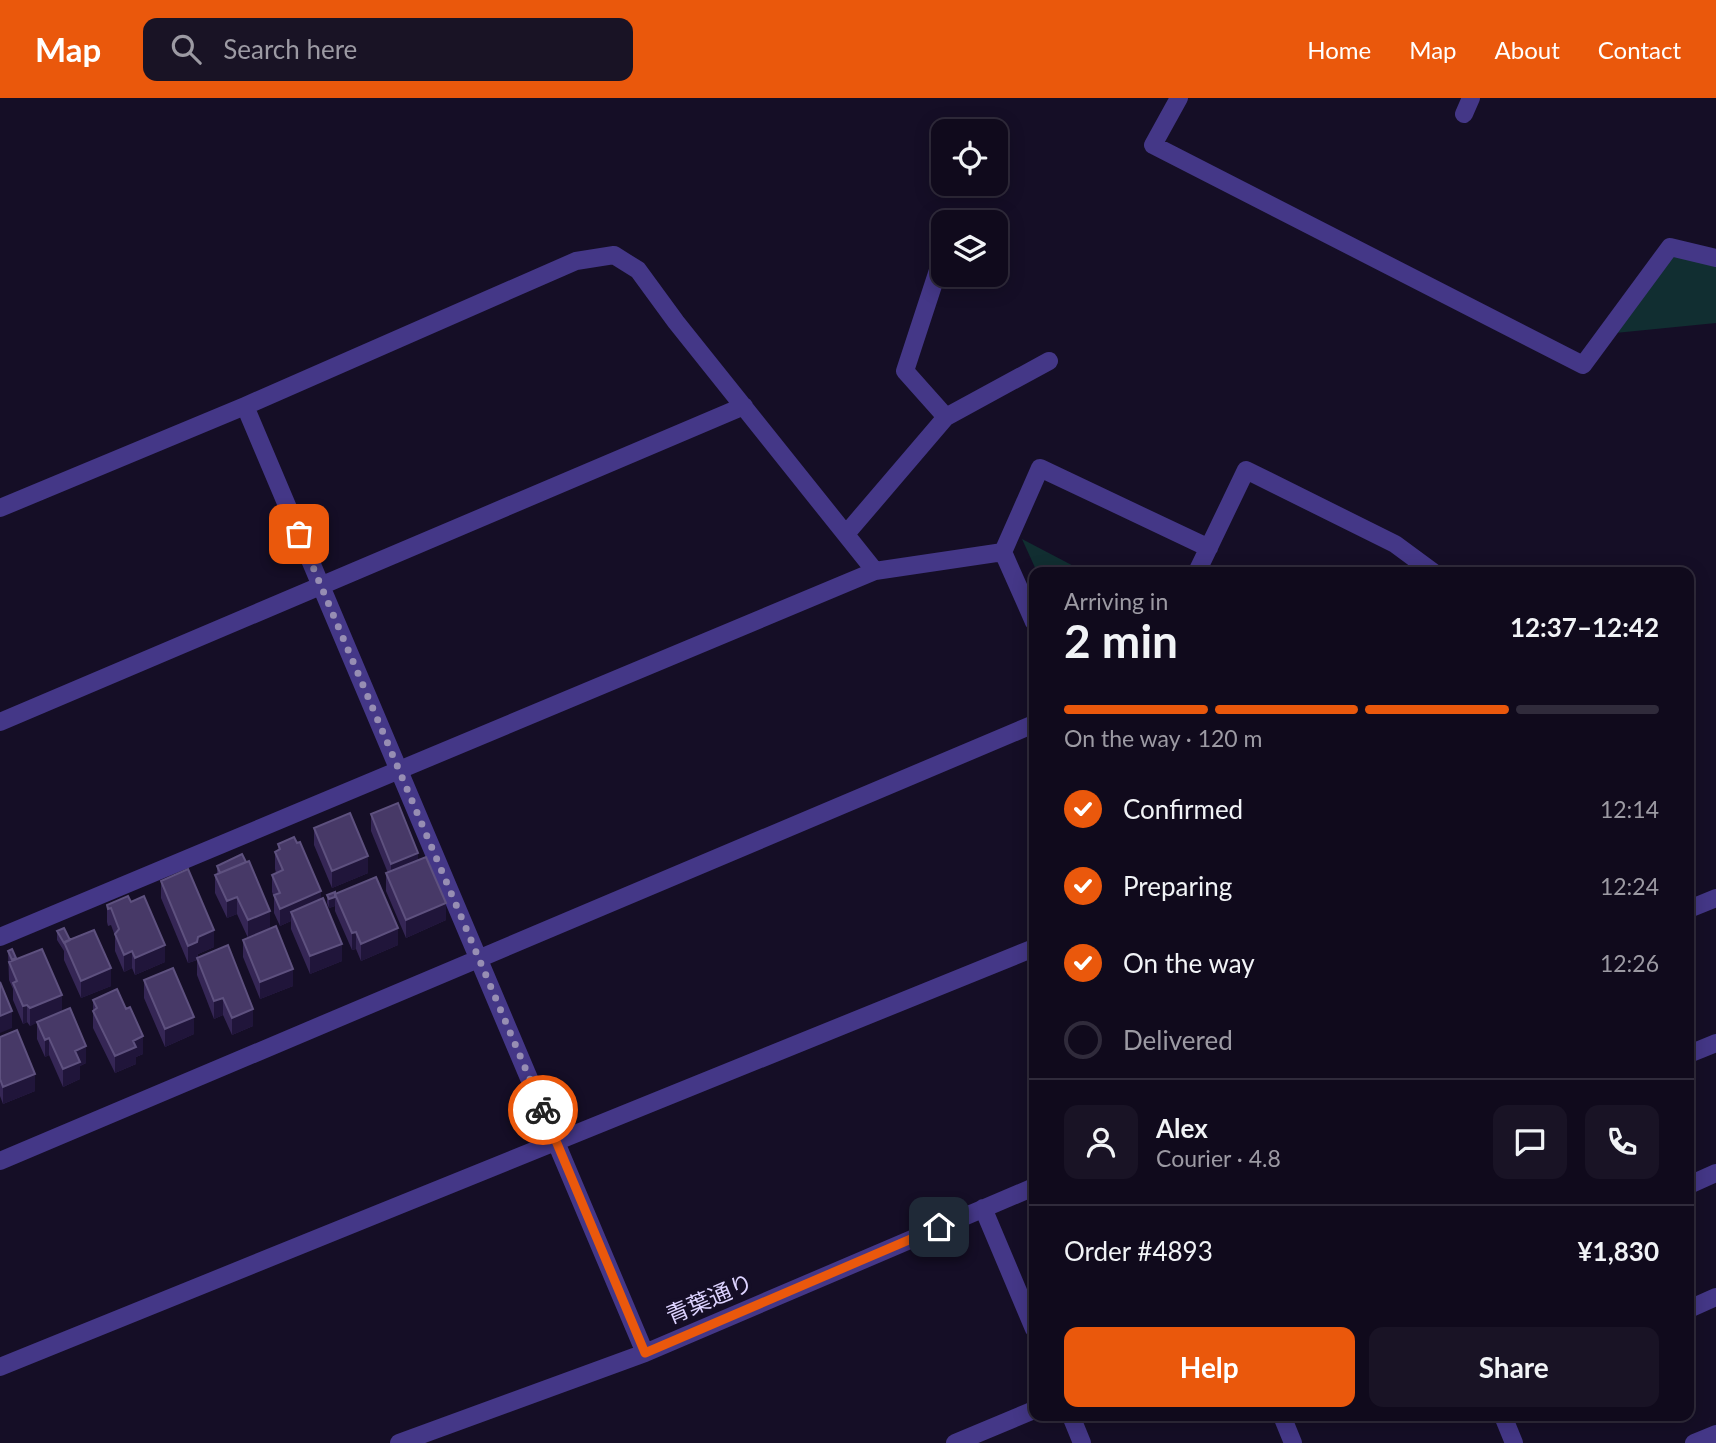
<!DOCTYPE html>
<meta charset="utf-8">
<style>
body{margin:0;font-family:Lato,"Noto Sans JP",sans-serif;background:#191325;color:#f1f3f6;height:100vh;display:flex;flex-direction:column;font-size:26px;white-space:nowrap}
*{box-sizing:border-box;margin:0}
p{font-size:23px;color:#9c9aa3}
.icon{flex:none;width:38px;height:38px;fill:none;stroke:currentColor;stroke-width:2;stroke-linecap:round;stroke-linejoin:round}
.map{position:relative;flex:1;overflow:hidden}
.side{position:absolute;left:1029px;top:469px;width:665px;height:854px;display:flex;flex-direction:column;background:#100a1c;border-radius:14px;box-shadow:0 4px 18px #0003,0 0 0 2px #302b3b}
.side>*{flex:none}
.controls{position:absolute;left:931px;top:21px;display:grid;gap:14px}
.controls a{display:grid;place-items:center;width:77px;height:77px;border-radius:14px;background:#100a1c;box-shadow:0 4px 18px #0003,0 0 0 2px #302b3b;font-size:35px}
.pin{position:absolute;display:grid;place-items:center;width:60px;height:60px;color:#fff;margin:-30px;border-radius:14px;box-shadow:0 4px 10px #0006}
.courier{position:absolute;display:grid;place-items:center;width:70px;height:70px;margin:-35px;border:5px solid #ea580c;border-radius:50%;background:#fff;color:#222;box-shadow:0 2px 9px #0007}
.overview em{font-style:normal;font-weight:700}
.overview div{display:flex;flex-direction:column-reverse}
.overview{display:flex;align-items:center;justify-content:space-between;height:119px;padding:0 35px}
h1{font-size:46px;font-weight:700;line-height:52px}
.bar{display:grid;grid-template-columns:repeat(4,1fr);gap:10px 7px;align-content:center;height:84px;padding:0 35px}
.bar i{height:9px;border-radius:5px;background:#302b3b}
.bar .active{background:#ea580c}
.bar p{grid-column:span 4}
.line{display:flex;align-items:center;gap:18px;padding:0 35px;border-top:2px solid #302b3b}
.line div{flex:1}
.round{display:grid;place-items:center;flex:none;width:74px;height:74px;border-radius:14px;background:#191325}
ol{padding:0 35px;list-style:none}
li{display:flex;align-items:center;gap:21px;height:77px}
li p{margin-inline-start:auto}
li .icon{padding:7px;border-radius:50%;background:#ea580c;color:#fff;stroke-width:4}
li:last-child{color:#9c9aa3}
li i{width:38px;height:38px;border:4px solid #302b3b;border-radius:50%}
.button{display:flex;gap:14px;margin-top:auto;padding:14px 35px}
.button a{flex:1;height:80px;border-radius:14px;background:#ea580c;color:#fff;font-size:28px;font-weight:700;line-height:80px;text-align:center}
.button a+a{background:#191325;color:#f1f3f6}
header{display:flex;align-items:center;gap:42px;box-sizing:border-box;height:98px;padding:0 35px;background:#ea580c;color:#fff}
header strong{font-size:33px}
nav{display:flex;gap:38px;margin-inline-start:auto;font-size:24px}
.search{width:490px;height:63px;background:#191325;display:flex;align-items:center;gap:18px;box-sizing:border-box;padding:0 24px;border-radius:14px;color:#9c9aa3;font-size:26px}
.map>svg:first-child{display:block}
.green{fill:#112e31}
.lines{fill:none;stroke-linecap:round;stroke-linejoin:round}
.minor{stroke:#443787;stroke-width:18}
.wall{fill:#352655}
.shaded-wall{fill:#20153a}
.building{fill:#473967;stroke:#5e517f;stroke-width:2}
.done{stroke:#978eb3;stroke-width:7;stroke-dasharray:0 12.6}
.route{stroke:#ea580c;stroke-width:9}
.labels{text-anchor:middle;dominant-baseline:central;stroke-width:7;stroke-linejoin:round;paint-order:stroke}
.street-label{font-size:23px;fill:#ddd3ff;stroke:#150e26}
</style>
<header>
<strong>Map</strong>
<div class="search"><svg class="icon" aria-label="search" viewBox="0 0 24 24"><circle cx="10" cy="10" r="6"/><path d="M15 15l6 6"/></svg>Search here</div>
<nav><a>Home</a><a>Map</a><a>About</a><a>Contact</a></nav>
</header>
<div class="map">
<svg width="1716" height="1345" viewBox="0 0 1716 1345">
<rect width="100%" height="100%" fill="#150e26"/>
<!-- green -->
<path class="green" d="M1670 149 1716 160V225L1605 236Z
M1022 441 1085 474H1037Z"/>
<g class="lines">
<!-- minor -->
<path class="minor" d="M1179 0 1153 47 1583 267 1670 149 1716 160
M1464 16 1471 0
M245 308 645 1255
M946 319 1049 263
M0 410 245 308 576 163 614 157 638 172 676 224 875 473
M846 436 946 319 905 273 943 157
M1003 454 1040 370 1209 450
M1197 474 1246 372 1395 446 1433 474
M0 624 744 308
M1689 811 1716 800
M0 839 875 473 1003 454 1034 524
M1689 956 1716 945
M0 1063 1034 626
M1689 1087 1716 1075
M983 1110 1034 1231
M1689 1211 1716 1199
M0 1269 1034 850
M1071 1318 1082 1345
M1282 1318 1293 1345
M1503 1318 1514 1345
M399 1345 645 1255 1034 1089
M955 1345 1034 1312
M1694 1345 1716 1336"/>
</g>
<!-- wall -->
<path class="wall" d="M371 716 418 762 446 822 406 840 386 793V775H388L371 733Z
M314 730 368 775 332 790 314 747Z
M278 746 321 801 342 863 310 876 291 831V823L280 828 274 815V799L272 794V777L276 775 275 771V754L278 753Z
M249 763 248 840 237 816 227 820 215 795V777H217V768L246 764Z
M161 783 214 849 198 856V859L253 928 232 937 223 917 214 921 197 877V862L188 865 161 800Z
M335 796 398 847 361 863 356 851 352 852 335 813V808L329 810 327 805V797Z
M131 804 165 864 135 877 132 870 124 874 115 853V838L111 827 108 828 107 824V807Z
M57 833 70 842 111 888 81 900 64 862V853L57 842Z
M243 842 293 888 260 901 243 859Z
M8 853 62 914 86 965 80 968V981L63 989 49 957 45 959 37 941V924L30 928 27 924 23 926 13 902V891L9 882Z
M144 882 194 936 165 949 144 900Z
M93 902 143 956 136 959V966L115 975 93 930Z
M0 939 35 993 3 1006 0 998Z"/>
<!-- shaded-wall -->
<path class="shaded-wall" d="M418 755V772L391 783V766Z
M368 758V775L332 790V773Z
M321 793V811L291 814V823L280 828V811Z
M237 799V816L227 820V803Z
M335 799V808L329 810V801Z
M446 805V822L406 840V822Z
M270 813V830L248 840V822Z
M398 830V847L361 863V846Z
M214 832V849L198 856 197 862 188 865V848L198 839Z
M356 834V851L352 852V835Z
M342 846V863L310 876V858Z
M165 847V864L135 877V860Z
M132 853V870L124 874V857Z
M111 870V888L81 900V883Z
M293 871V888L260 901V884Z
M62 897V914L30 928V910Z
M223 900V917L214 921V903Z
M27 907V924L23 926V908Z
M253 911V928L232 937V920Z
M12 913V930L0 935V918Z
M194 919V936L165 949V931Z
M143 938V956L136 959V966L115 975V958L133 943Z
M49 940V957L45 959V942Z
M86 948V965L80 968V981L63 989V971L75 953Z
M35 976V993L3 1006V989Z"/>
<!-- building -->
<path class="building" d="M398 705 418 755 391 766 371 716Z
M350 715 368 758 332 773 314 730Z
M294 739 297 745 300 744 321 793 280 811 274 797 280 795 272 777 283 772 275 754 280 751 278 746Z
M242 756 246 764 220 775 217 768Z
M426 759 446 805 406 822 386 775Z
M249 763 270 813 248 822 237 799 227 803 215 777Z
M188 771 214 832 198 839 197 844 188 848 161 783Z
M376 779 398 830 361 846 356 834 352 835 335 796Z
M335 794V799L329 801 327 797Z
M128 798 131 804 144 798 165 847 135 860 132 853 124 857 115 836 119 831 111 810 108 811 107 807Z
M323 800 342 846 310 858 291 814Z
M276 828 293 871 260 884 243 842Z
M64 830 70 842 64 845 57 833Z
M94 832 111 870 81 883 64 844Z
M228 847 253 911 232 920 223 900 214 903 197 860Z
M12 851 16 860 12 862 8 853Z
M42 851 62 897 30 910 27 907 23 908 13 885 17 883 9 864Z
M173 870 194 919 165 931 144 882Z
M0 884 12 913 0 918Z
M117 891 126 911 130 909 143 938 133 943 136 949 115 958 93 913 97 910 93 902Z
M70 910 86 948 75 953 80 964 63 971 49 940 45 942 37 924Z
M17 932 35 976 3 989 0 981V939Z"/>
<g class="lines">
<!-- done -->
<path class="done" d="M299 436 543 1012"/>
<!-- route -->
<path class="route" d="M543 1012 645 1255 939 1129"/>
</g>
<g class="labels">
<!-- street labels -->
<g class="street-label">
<text transform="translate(709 1200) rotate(-23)">青葉通り</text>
</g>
</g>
</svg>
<div class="controls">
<a><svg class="icon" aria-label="locate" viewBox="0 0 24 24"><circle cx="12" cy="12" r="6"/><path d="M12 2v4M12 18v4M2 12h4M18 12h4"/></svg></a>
<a><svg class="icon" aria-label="layers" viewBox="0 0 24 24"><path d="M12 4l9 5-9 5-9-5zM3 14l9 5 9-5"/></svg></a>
</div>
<div class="pin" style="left:299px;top:436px;background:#ea580c"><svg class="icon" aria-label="bag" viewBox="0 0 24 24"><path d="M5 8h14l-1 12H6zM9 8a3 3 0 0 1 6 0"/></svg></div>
<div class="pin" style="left:939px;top:1129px;background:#1f2937"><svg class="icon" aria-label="home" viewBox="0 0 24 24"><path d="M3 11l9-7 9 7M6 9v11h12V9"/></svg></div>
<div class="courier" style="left:543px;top:1012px"><svg class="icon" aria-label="bike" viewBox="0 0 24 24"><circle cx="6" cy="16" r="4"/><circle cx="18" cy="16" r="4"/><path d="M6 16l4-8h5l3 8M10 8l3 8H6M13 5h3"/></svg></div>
<section class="side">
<div class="overview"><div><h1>2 min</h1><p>Arriving in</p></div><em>12:37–12:42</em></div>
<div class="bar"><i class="active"></i><i class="active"></i><i class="active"></i><i></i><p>On the way · 120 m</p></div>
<ol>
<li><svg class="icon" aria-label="check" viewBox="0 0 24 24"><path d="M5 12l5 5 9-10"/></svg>Confirmed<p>12:14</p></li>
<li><svg class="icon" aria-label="check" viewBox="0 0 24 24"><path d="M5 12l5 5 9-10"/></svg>Preparing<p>12:24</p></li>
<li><svg class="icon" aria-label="check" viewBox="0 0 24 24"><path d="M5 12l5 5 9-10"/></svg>On the way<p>12:26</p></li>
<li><i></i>Delivered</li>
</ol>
<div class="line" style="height:126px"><a class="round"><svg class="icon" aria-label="person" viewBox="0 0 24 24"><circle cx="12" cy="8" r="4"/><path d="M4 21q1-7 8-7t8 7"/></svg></a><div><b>Alex</b><p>Courier · 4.8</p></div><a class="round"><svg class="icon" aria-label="chat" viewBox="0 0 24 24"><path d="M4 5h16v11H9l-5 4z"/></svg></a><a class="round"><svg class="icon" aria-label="phone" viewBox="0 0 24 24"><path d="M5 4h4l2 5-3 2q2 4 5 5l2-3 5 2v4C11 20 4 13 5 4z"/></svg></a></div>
<div class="line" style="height:91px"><div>Order #4893</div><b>¥1,830</b></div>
<div class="button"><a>Help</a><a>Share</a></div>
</section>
</div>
